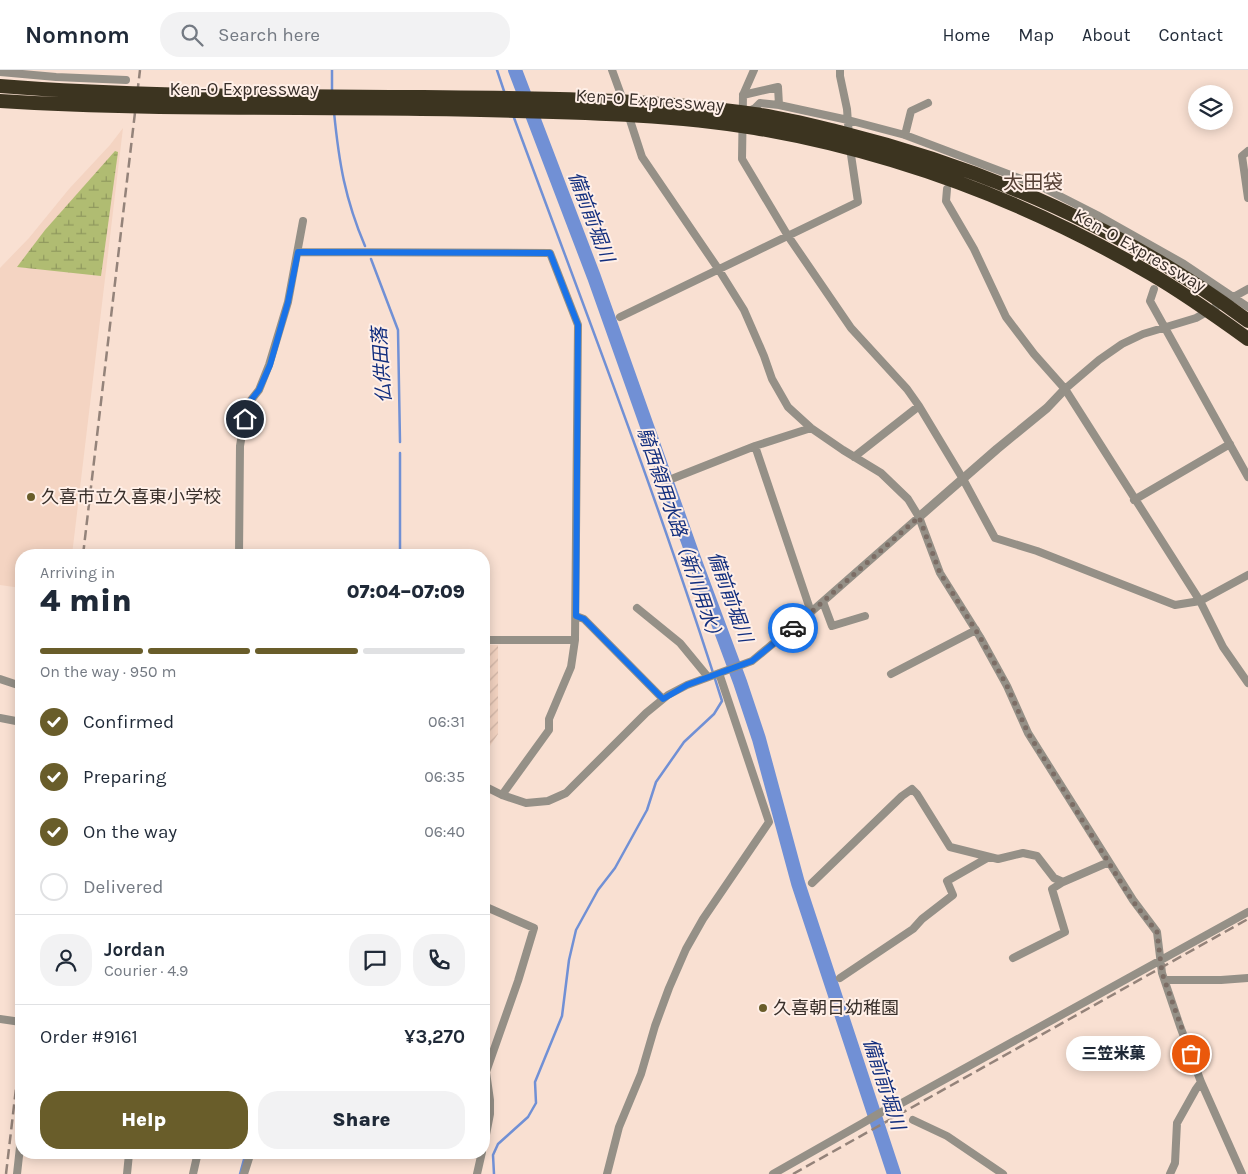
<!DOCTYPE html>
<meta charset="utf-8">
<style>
body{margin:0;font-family:Karla,"Noto Sans JP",sans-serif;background:#f2f2f3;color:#1f2937;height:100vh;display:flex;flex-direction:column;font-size:19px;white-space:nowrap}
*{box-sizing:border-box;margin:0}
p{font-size:16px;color:#747a83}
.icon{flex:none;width:28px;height:28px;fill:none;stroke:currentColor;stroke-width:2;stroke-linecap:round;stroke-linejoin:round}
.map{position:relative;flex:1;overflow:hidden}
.side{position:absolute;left:15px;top:479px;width:475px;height:610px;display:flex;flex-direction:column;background:#fff;border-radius:20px;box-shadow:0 2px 12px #0003}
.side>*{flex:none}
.buttons{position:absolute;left:1188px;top:15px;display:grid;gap:10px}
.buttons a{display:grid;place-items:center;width:45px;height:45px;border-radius:50%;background:#fff;box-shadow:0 2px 12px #0003;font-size:25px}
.pin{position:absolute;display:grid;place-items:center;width:42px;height:42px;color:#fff;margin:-21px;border:2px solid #fff;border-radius:50%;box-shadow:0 1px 5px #0007}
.courier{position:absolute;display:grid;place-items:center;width:50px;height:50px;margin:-25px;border:4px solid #1a73e8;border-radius:50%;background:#fff;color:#222;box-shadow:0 1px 6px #0007}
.bubble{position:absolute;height:35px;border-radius:18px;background:#fff;box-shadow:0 2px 12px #0003;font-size:16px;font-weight:800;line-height:35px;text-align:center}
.overview em{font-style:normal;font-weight:800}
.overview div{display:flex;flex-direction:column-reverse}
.overview{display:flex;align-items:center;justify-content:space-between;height:85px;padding:0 25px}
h1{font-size:32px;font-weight:800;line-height:38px}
.bar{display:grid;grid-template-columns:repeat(4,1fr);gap:8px 5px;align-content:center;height:60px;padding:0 25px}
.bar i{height:6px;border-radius:4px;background:#e0e1e3}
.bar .active{background:#695d2a}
.bar p{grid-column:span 4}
.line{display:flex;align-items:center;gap:12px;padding:0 25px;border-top:1px solid #e0e1e3}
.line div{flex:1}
.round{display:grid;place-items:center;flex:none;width:52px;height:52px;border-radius:20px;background:#f2f2f3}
ol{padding:0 25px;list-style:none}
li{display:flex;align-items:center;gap:15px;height:55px}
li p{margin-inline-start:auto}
li .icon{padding:5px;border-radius:50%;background:#695d2a;color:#fff;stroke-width:4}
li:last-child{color:#747a83}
li i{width:28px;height:28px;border:2px solid #e0e1e3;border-radius:50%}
.action{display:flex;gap:10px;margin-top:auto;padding:10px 25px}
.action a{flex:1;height:58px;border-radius:20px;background:#695d2a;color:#fff;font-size:20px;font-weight:800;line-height:58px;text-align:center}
.action a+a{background:#f2f2f3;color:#1f2937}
header{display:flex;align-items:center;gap:30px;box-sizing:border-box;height:70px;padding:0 25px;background:#fff;border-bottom:1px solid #e0e1e3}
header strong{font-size:24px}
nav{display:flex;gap:28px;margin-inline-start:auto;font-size:18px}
.search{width:350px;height:45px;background:#f2f2f3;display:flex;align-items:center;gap:12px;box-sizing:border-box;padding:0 18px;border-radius:20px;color:#747a83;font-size:19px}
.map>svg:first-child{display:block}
.industrial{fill:url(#industrial-furrows)}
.built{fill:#f4d4c2}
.wetland{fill:url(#wetland-marsh)}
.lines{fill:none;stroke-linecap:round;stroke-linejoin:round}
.stream{stroke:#7190d5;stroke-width:2.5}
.river{stroke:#7190d5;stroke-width:14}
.minor{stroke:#959087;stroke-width:8}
.tertiary{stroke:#959087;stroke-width:9}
.rail{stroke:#94837a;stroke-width:2.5;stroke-dasharray:10 5;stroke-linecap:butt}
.motorway-bridge{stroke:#3c3420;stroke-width:14}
.done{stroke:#7c6d65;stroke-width:5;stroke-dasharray:0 9}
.route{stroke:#1a73e8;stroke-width:6}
.poi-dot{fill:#695d2a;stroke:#ffefe7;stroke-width:2}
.labels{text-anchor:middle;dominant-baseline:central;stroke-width:4;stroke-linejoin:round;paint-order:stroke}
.street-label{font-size:18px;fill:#382f2a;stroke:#ffefe7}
.poi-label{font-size:18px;fill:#382f2a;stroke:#ffefe7;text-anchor:start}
.water-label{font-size:19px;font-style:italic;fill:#122e7e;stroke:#ffefe7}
.quarter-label{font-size:20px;fill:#533e33;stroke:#ffefe7}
</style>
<header>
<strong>Nomnom</strong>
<div class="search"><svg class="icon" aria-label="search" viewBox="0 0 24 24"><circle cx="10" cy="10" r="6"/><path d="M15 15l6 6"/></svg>Search here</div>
<nav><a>Home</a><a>Map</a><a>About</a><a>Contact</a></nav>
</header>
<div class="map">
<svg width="1248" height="1104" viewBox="0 0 1248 1104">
<defs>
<pattern id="industrial-furrows" width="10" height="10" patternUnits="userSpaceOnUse" patternTransform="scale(1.25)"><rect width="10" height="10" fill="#f4d4c2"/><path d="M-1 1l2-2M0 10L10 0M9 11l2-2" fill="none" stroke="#d2b6a7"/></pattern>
<pattern id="wetland-marsh" width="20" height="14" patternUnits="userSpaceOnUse" patternTransform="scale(1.25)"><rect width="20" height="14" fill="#b0bc72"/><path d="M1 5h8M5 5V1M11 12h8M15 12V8" fill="none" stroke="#90995e"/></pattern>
</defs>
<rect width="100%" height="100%" fill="#f9e0d2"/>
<!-- industrial -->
<path class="industrial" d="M484 575H498V664L484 685Z"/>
<!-- built -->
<path class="built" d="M123 58 72 485H21V518L0 515V198L29 168 69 119 110 75Z"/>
<!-- wetland -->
<path class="wetland" d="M115 81 118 82 101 206 17 197 45 160Z"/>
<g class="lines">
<!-- stream -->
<path class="stream" d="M332 0V22
M497 0 505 24
M334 42C339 93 345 129 365 176
M371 189 398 260 400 372
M400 383V485
M240 1104 246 1082
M494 1104 493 1085 498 1074 528 1047 536 1033 535 1012 562 946 569 890 576 860 598 820 615 798 647 740 656 712 684 672 714 644 722 631C660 434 585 240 513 45"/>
<!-- river -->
<path class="river" d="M515 0 594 207 692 483 740 612 759 669 798 813 894 1104"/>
<!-- minor -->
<path class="minor" d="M612 0 624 33
M754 0 743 25 742 89 788 166 851 258 907 319 919 336
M840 0V6L847 39 849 66
M0 2 56 7 126 10
M743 25 778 17 779 35 760 33 755 38 747 42
M779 35 848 50 905 65 1040 116 1097 145 1184 194 1248 237
M628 44 642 87 719 200 744 240 764 286 772 309 788 337 811 358 843 380 881 403 908 429 919 447 940 503 980 567 1007 616 1028 663 1133 830 1157 862 1162 903 1180 956 1201 1012 1242 1104
M905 65 911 41 928 33
M1248 81 1242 86 1248 128
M947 119 946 131 974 179 1006 247 1034 284 1065 319 1200 531 1223 577 1248 613
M298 182 550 183 578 255 575 570
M1154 219 1150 231 1248 407
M620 247 858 132 850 78
M1065 319 1099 290 1122 274 1143 264 1196 248 1248 219
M755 376 811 542
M854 387 919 336 963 409 995 468 1037 481 1175 535 1200 531 1248 505
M674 408 755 376 811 358
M1134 430 1230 374
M239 485 240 376 247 335 259 320 269 295 288 232 303 151
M823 532 832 556 865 546
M637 538 680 573 708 607
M576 546 584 549 663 629
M484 570H575L571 597 549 649V660L502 725
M891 604 976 560
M0 609 21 616
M0 648 21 652
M484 716 502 725 526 733 548 731 566 723 646 643 668 625 687 615 752 591 811 542 919 447
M812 813 902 726 912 719 917 724 950 777 998 789 1023 783 1037 786 1054 808 1063 812 1109 792
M484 836 534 858 518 911 486 1002 490 1030V1044L484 1075
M1013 888 1065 862 1052 819 1063 812
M840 908 913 859 922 849 953 825 947 811 989 787
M1165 910H1221L1248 908
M0 949 21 952
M913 1050 947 1066 1003 1104
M125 1082 129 1084 127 1104
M17 1104 21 1068
M193 1104 198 1082
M244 1104 251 1082
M477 1104 482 1082
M607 1104 619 1057 641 1004 655 956 669 918 686 879 703 849 769 752 719 603
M773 1104 863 1053 885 1040 891 1039 1248 842
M1170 1104 1175 1093 1177 1053 1196 1019 1201 1012"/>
<!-- tertiary -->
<path class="tertiary" d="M919 447 997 379 1047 338 1065 319"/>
<!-- rail -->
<path class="rail" d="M83 485 140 0
M6 1104 21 976
M793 1104 1248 849"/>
<!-- motorway-bridge -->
<path class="motorway-bridge" d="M0 16C141 27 282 26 423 27 533 28 645 28 754 44 784 48 814 56 843 63 988 99 1128 161 1248 251
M0 31C171 42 343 35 515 41 595 43 676 45 755 58 895 82 1028 132 1151 204 1184 223 1216 246 1248 269"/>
</g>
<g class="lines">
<!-- done -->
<path class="done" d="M793 558 919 447 940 503 980 567 1007 616 1028 663 1132 830 1157 862 1162 903 1191 984"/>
<!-- route -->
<path class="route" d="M245 349 247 335 259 320 270 295 288 232 298 182 550 183 578 255 576 546 584 549 663 629 687 615 752 591 793 558"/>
</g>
<!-- markers -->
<g class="poi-dot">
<circle cx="31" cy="427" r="5"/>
<circle cx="763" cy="938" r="5"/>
</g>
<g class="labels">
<!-- street labels -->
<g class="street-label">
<text x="244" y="19">Ken-O Expressway</text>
<text transform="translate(650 30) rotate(4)">Ken-O Expressway</text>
<text transform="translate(1140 180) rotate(30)">Ken-O Expressway</text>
</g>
<!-- poi labels -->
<g class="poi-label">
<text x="41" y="427">久喜市立久喜東小学校</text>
<text x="773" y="938">久喜朝日幼稚園</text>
</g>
<!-- water labels -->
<g class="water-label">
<text transform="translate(591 147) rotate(69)">備前前堀川</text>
<text transform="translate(382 295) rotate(-94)">仏供田落</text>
<text transform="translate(680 466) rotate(71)">騎西領用水路（新川用水）</text>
<text transform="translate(730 527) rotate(70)">備前前堀川</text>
<text transform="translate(884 1014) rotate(72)">備前前堀川</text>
</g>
<!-- quarter labels -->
<g class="quarter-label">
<text x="1033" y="112">太田袋</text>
</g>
</g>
</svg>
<div class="buttons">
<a><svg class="icon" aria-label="layers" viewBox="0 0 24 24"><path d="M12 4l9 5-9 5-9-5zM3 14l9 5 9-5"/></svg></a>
</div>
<div class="pin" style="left:1191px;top:984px;background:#ea580c"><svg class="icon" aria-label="bag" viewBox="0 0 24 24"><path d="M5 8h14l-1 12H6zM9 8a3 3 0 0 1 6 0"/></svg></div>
<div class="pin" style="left:245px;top:349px;background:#1f2937"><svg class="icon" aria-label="home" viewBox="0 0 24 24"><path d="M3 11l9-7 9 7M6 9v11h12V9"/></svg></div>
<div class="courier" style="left:793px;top:558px"><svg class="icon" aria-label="car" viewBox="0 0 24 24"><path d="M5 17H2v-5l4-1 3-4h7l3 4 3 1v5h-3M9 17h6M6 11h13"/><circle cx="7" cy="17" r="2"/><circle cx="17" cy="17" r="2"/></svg></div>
<div class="bubble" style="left:1066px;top:966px;width:95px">三笠米菓</div>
<section class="side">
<div class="overview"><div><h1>4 min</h1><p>Arriving in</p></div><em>07:04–07:09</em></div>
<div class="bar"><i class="active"></i><i class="active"></i><i class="active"></i><i></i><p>On the way · 950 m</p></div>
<ol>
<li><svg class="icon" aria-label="check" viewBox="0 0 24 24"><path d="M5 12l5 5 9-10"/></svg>Confirmed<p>06:31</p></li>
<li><svg class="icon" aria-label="check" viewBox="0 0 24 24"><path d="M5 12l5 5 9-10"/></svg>Preparing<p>06:35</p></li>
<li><svg class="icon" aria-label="check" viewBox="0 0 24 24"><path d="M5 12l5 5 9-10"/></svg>On the way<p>06:40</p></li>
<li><i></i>Delivered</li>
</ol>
<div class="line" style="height:90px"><a class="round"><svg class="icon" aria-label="person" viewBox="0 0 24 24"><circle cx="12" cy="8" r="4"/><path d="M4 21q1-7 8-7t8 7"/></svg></a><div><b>Jordan</b><p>Courier · 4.9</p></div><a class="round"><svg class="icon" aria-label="chat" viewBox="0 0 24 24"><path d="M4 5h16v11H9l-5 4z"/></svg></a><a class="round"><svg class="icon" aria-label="phone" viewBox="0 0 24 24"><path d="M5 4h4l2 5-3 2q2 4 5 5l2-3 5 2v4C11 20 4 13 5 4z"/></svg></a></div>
<div class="line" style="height:65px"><div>Order #9161</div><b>¥3,270</b></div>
<div class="action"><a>Help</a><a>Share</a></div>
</section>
</div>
